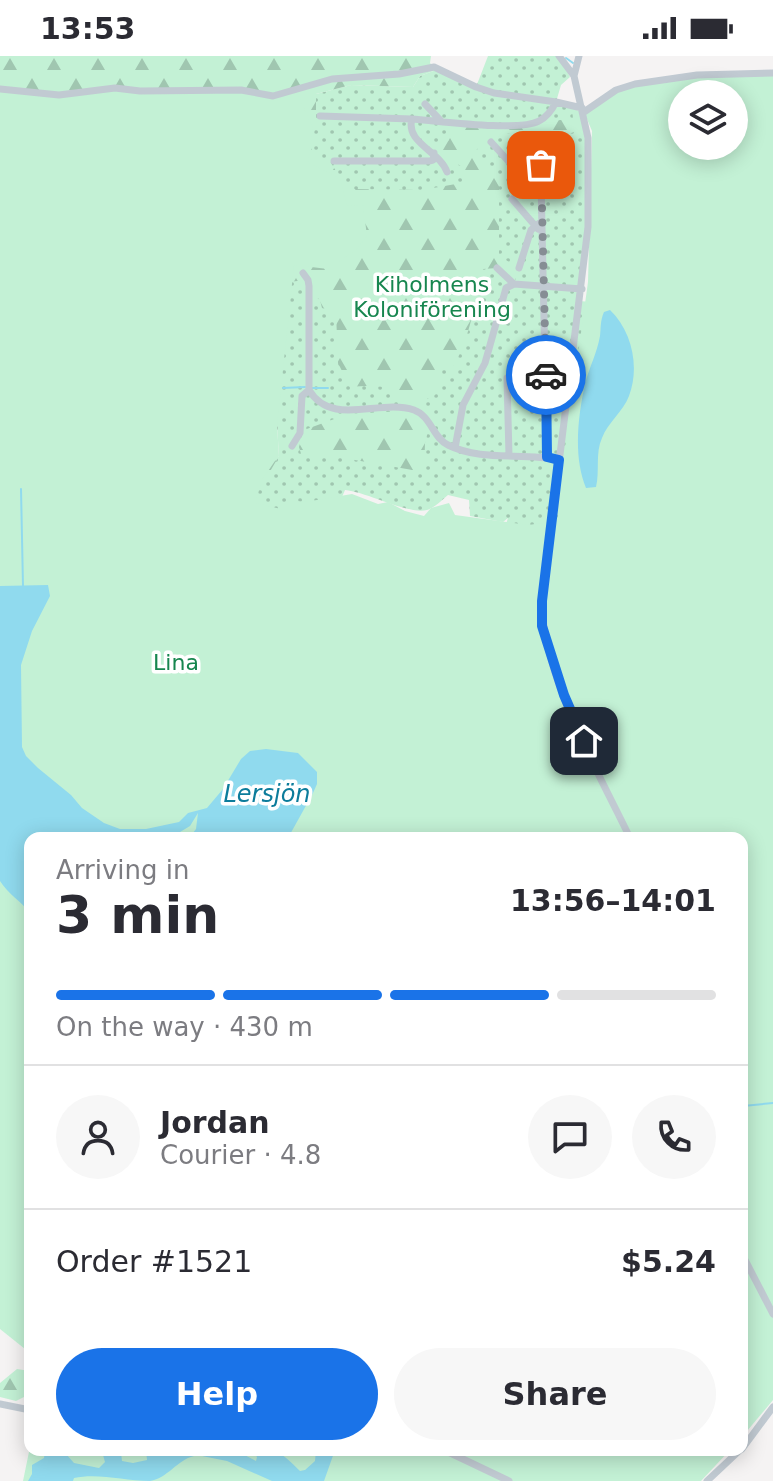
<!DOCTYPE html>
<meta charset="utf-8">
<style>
body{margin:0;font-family:"DejaVu Sans",sans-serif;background:#f7f7f7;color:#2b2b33;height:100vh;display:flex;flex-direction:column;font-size:30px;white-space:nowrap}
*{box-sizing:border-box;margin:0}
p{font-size:26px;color:#7c7c81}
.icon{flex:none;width:44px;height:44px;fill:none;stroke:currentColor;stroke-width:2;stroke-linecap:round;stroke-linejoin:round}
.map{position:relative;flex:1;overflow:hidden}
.sheet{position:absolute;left:24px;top:776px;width:724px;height:624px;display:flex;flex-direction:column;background:#fff;border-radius:16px;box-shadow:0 4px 20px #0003}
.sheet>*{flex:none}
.controls{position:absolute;left:668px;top:24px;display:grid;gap:16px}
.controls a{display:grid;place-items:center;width:80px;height:80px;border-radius:50%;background:#fff;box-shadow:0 4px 20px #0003;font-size:40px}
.pin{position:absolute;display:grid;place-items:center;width:68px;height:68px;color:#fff;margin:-34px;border-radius:16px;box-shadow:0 4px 12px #0006}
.courier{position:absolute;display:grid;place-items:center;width:80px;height:80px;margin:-40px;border:6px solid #1a73e8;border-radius:50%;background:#fff;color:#222;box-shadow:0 2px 10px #0007}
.overview em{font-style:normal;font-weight:700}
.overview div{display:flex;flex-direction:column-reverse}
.overview{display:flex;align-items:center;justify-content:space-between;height:136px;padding:0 32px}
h1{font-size:52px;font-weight:700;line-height:60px}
.bar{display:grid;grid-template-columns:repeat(4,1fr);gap:12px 8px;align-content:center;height:96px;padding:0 32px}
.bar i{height:10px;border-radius:6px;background:#e1e1e2}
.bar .on{background:#1a73e8}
.bar p{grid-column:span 4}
.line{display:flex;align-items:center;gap:20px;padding:0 32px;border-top:2px solid #e1e1e2}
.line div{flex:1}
.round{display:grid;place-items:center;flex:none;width:84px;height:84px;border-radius:42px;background:#f7f7f7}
.action{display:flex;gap:16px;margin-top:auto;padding:16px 32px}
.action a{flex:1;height:92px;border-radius:48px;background:#1a73e8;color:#fff;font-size:32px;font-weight:700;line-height:92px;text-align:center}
.action a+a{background:#f7f7f7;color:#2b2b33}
.status{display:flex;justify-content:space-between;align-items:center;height:56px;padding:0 40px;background:#fff;direction:ltr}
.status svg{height:22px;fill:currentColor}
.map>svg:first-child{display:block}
.grass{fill:url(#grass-dots)}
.forest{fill:url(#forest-firs)}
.park{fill:#c3f1d5;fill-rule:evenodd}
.water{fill:#90daee}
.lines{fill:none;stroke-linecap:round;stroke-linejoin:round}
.stream{stroke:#90daee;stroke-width:2}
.minor{stroke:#c1cad2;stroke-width:7}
.done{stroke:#868d94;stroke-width:8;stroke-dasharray:0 14.4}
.route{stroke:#1a73e8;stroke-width:10}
.labels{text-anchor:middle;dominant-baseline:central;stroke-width:7;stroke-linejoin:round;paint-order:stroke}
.park-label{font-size:22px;fill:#17864f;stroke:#fff}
.water-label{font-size:24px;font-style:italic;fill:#0c7c9b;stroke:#fff}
</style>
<div class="status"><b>13:53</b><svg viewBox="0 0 49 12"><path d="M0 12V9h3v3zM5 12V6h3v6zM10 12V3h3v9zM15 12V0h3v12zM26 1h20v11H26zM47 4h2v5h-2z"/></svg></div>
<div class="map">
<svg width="773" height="1425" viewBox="0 0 773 1425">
<defs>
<pattern id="grass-dots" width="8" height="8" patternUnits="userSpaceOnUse" patternTransform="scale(2)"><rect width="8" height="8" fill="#c3f1d5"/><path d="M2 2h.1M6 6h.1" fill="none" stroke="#a0c6b0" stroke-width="1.8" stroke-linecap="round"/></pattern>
<pattern id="forest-firs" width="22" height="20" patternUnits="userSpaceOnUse" patternTransform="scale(2)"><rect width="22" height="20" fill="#c3f1d5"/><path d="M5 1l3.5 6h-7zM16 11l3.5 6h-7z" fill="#a0c6b0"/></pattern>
</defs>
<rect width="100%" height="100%" fill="#f5f3f3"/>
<!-- grass -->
<path class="grass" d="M488 0H559L570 21 561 29 556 46 571 49 585 70 586 172 579 245 618 248 616 466 505 471 508 462 503 466 470 460 469 444 448 439C442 444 434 452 427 454 409 459 367 436 345 434L340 446 299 457 230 450 279 400 276 354 287 226 316 38 351 29 413 31 420 20 436 14 476 31Z"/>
<!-- forest -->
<path class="forest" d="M0 0H431L430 7 436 14 420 20 413 31 351 29 316 38V64L310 104 331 107 347 133 422 134 467 126 465 113 435 93 434 88 441 90 449 84 451 68 537 71 549 65 573 63 572 52 579 55 585 70C560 89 528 72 500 79 490 81 481 90 474 96L499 127V200L519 212 514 228 497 212 483 213C475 246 470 282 453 311L442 308 437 316 444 320 435 339 414 350 413 356 429 371 425 387 424 416 326 399 302 401 299 391 304 374 348 358 402 355 400 337C386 328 367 330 350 331L338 307 336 256 322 252 320 244 313 239 308 224 287 226 276 354 279 400 265 424 230 450 0 428Z
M17 1313 30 1315V1328L24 1341 16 1345 0 1341V1327Z"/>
<!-- park -->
<path class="park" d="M773 17V1344L742 1381V782H30V1297L0 1273V36L79 40 154 34 191 38 203 33 221 38 296 35 313 72 308 107 340 122 347 150 363 149 367 180 356 194 328 213 294 209 277 370V402L262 424 255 447 281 453 297 445 305 446 352 438 378 448 388 446 405 455 424 460 431 452 449 447 455 459 528 469 558 465 563 407 588 226 592 75 584 56 616 34 697 19ZM682 38H734V90H682Z
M30 1391V1394H730L701 1425H23Z"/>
<!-- water -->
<path class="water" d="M610 254C632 275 640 311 629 340 623 356 608 366 602 382 595 397 600 415 596 431L586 432C573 401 578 360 585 328 589 312 597 297 600 280 601 272 600 265 604 256Z
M48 529 50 540 32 575 21 609 22 691 26 700 38 712 71 739 82 752 104 767 120 773H146L179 766 188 757 207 752 223 733 241 703 250 695 266 693 298 697 317 716V728L313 737 288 782H189L196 773 198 757 190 770 180 776 179 782H30V857C21 845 8 838 0 825V530Z
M45 1394 57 1396 67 1394 66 1398 74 1407 99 1412 105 1406 103 1399 109 1394 121 1396 122 1405 133 1407 147 1404 146 1394H155L160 1398 168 1394H193L194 1400C177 1404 168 1422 150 1425 124 1425 99 1417 74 1422L73 1425H28L32 1418V1409L44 1402Z
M202 1394 239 1396 256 1405 257 1401 252 1394C279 1394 281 1396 300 1415L305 1414 315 1405 316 1394H335L324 1425H272L227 1405 202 1400Z"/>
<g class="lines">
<!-- stream -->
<path class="stream" d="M566 2 573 7
M283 332 305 331
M312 332H328
M21 433 23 530
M743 1050 773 1047"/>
<!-- minor -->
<path class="minor" d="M559 0 574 20
M579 0 574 20 588 82V171L542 545C542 620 598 715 630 782
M0 33 59 39 115 32 140 35 241 34 273 40 332 23 399 18 434 11 476 31 494 37 556 46
M425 48 441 65
M584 56 616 34 635 28 697 19 773 17
M320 60 412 63
M540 79 547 401
M491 86 540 140
M334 105H429L433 104 434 97
M447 116C440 95 405 87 412 63 440 65 518 76 539 65 547 61 552 54 556 46L582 52
M512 143 538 173
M497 212 514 228 582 233
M519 212 531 174 542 165
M303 217 308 224 309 230V334C332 372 380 342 414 354 431 360 433 382 448 389 482 406 523 396 559 404
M507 322 509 400
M292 390 300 377 302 340 309 334
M455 392 463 349 485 307 506 232 514 228
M742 1198 773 1258
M0 1348 30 1354
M742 1393 773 1351
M444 1394 509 1425
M707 1425 740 1394"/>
</g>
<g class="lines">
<!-- done -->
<path class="done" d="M541 109 546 319"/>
<!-- route -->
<path class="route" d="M546 319 547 401 559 404 542 545V570L564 639 584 685"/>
</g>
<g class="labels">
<!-- park labels -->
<g class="park-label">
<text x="432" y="228">Kiholmens<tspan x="432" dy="25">Koloniförening</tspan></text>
<text x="176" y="606">Lina</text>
</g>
<!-- water labels -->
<g class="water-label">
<text x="267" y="738">Lersjön</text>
</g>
</g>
</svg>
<div class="controls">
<a><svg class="icon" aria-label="layers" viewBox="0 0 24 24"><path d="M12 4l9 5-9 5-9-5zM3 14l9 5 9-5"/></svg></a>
</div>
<div class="pin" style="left:541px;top:109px;background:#ea580c"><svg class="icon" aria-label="bag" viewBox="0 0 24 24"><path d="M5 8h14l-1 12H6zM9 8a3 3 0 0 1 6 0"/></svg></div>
<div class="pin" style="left:584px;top:685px;background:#1f2937"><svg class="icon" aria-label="home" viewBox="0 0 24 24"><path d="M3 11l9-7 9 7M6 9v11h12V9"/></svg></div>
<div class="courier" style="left:546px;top:319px"><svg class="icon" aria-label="car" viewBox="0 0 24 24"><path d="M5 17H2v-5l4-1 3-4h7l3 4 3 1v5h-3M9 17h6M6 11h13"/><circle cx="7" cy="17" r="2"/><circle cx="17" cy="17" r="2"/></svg></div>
<section class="sheet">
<div class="overview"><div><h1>3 min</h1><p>Arriving in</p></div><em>13:56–14:01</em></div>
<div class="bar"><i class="on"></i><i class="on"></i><i class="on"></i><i></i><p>On the way · 430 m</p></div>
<div class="line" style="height:144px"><a class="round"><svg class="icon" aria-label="person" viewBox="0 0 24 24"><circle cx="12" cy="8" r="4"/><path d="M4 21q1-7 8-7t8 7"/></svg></a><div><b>Jordan</b><p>Courier · 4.8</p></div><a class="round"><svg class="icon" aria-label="chat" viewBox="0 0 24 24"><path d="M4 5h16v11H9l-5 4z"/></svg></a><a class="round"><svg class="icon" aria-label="phone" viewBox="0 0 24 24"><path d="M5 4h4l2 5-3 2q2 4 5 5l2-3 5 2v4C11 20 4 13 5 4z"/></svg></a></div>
<div class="line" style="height:104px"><div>Order #1521</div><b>$5.24</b></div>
<div class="action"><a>Help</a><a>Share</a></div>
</section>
</div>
